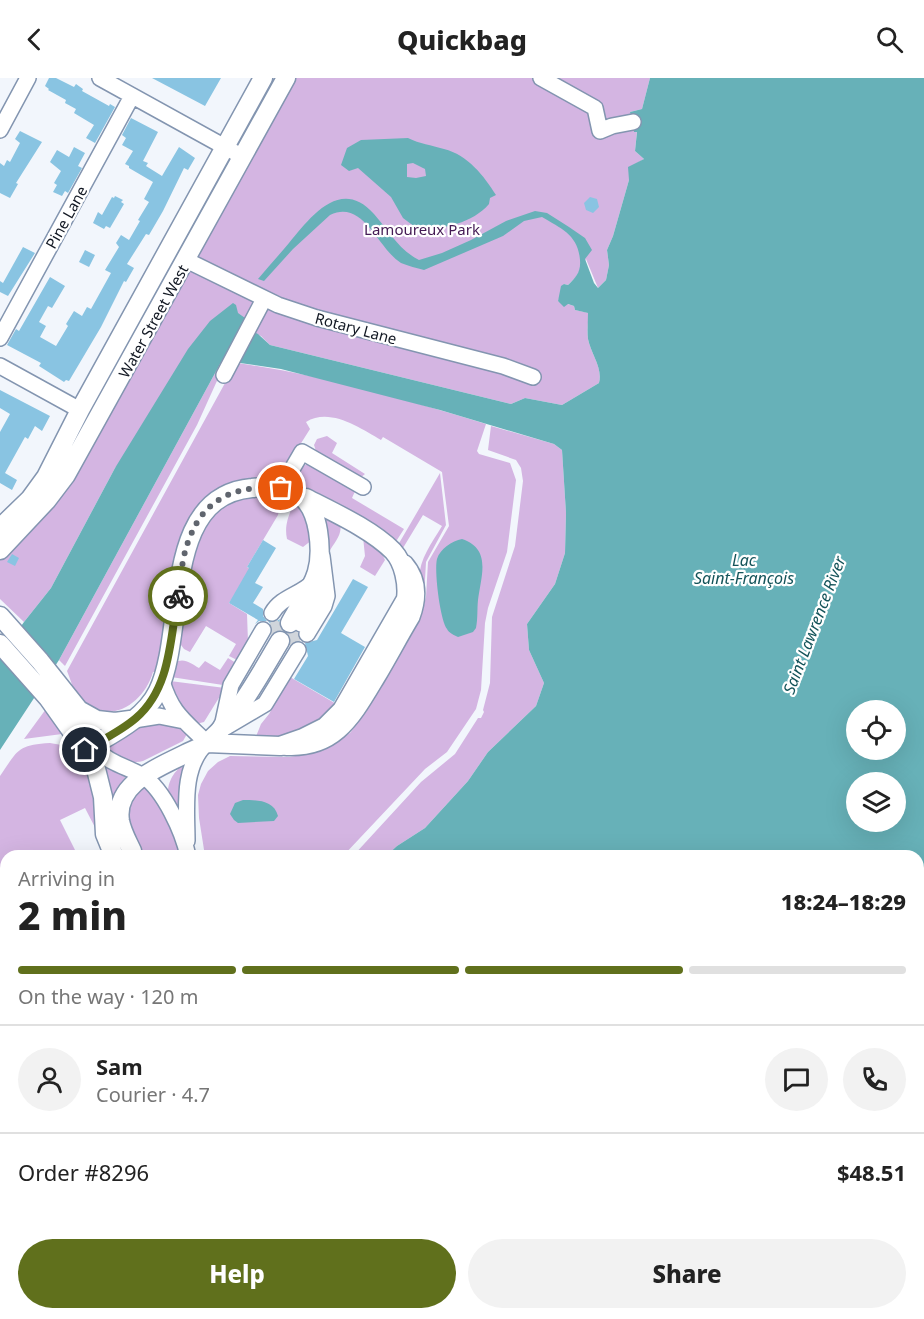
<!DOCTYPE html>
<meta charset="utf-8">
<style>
body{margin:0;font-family:"Noto Sans",sans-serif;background:#f2f2f2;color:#222;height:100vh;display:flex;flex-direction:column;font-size:22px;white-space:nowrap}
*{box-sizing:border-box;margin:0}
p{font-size:20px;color:#767676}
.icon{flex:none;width:33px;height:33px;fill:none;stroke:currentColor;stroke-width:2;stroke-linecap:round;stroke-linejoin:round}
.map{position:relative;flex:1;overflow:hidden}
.drawer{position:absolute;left:0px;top:772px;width:924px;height:470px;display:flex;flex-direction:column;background:#fff;border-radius:18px 18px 0 0;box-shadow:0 6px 24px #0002}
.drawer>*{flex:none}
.buttons{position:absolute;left:846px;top:622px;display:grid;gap:12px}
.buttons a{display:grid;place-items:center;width:60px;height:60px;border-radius:50%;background:#fff;box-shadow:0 6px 24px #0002;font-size:30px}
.pin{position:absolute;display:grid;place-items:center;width:51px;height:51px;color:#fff;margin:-26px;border:3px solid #fff;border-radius:50%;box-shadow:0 2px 6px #0007}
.courier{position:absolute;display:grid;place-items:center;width:60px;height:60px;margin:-30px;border:4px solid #60701c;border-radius:50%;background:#fff;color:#222;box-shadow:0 2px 8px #0007}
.head em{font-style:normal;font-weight:800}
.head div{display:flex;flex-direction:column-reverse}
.head{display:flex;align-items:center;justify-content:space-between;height:102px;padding:0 18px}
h1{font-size:39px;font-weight:800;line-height:45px}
.bar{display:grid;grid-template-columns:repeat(4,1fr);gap:9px 6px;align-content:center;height:72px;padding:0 18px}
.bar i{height:8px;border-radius:4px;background:#e0e0e0}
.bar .current{background:#60701c}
.bar p{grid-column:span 4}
.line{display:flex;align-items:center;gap:15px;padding:0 18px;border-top:2px solid #e0e0e0}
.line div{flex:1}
.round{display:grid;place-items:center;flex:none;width:63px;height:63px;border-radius:32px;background:#f2f2f2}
.action{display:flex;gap:12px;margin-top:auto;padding:12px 18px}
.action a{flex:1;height:69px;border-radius:36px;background:#60701c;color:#fff;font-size:24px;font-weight:800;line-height:69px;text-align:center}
.action a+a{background:#f2f2f2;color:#222}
header{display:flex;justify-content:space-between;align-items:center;height:78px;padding:0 18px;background:#fff;font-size:27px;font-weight:800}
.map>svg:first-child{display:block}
.green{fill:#d4b5e2}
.water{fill:#67b1b8;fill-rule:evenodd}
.building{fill:#89c4e2}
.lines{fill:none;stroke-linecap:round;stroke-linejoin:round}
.minor-tunnel{stroke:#d0d5db;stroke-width:15;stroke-dasharray:15 8;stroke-linecap:butt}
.minor-casing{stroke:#8395b0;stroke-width:18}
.major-casing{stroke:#8395b0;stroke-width:21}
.minor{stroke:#fff;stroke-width:15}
.major{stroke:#fff;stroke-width:18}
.done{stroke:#60656e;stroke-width:6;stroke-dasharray:0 10.8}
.route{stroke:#60701c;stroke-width:8}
.labels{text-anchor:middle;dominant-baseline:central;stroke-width:4.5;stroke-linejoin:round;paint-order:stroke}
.street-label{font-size:15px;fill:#111722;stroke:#fff}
.park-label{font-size:15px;fill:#441b54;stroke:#fff}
.water-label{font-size:16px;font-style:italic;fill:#14545a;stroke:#fff}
</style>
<header><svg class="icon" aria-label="back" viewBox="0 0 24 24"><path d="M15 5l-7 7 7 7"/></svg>Quickbag<svg class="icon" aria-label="search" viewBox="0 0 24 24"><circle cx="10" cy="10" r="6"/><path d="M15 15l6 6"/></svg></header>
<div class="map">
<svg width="924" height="1241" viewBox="0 0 924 1241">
<rect width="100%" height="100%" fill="#f2f6fc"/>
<!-- green -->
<path class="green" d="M294 0H650L642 31 630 34 634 53H637L635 73 644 81 629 90V102L613 158 607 172 609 187 606 202 598 210 586 181 576 199 568 207 564 206 558 223 574 228 575 232 589 235C588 244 587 253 588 261 591 276 603 290 599 305L562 327 525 320 511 326 270 267 261 258 243 250 115 390 51 510 24 544 0 521V480L45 434Z
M188 151 191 152 176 187 64 383 108 297Z
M226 283 197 347 65 588 59 582 220 286Z
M236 285C320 296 404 321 486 346L477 373 479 376 510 385 516 402 507 474 488 530 485 545 481 612 476 631 447 674 425 691 343 778H205L199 740 198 717 201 706 208 693 218 684 230 678 290 679 321 673 350 655 366 634 412 556 423 531 426 519 428 484 449 448 442 394 383 359 381 362C360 350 330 329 306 344L310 351 281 397 275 400 239 403 224 408 210 417 191 437 179 462 156 594H153C145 623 113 647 85 626 74 618 72 605 67 593Z
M491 348 554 366 562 372 566 435 565 475 555 506 527 546 529 572 544 605 536 628 488 674 468 703 425 750 397 768 386 778H353L421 704 455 676 478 640H481L484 634 483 632 490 605 492 539 515 468 523 403 521 390 516 382 488 372Z
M327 358 337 365 332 375 365 396 360 400 316 373 314 367 317 361Z
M310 385 356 411 352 420 404 451 395 465 295 406 294 403 300 389Z
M440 395 446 447 426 484 424 519C411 492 428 471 442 448L423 437 403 470 398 467Z
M262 416 282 419 278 437 247 489 253 493 229 525 247 536 248 564 237 582 229 578 236 566 206 548 190 574 184 571 178 563C184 525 189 440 230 424 240 420 252 419 262 416Z
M294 425 306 433 312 462 303 469 287 461C284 447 289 437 294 425Z
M320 433 340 446C343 456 334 465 329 474Z
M363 459C371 466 381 471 385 482L375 498 360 489 365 478Z
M228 580 236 585 223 607 171 599 174 585C184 579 190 585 199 590L205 583 220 592Z
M290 599 338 627 328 639 292 660 255 661 261 646 269 636Z
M170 603 225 610 204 644 196 646 175 623Z
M46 631 65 652 62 656 24 661Z
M174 643 187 656 183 663 143 683C131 687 111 679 108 666L141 646Z
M50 665 73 669 93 702 101 761 85 730 60 742 78 778H6V990L0 991V698C18 672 17 667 50 665Z
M101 684 127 697 117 711 111 725 110 707Z
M186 686 183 724 174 728C172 725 170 722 169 719 165 707 175 690 186 686Z
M145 706C162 730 174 749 180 778H141C128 751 121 730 145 706Z
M634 1236H914L918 1241H630Z"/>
<!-- water -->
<path class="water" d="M650 0H924V880L918 888V778H386L397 768 425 750 468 703 488 674 536 628 544 605 529 572 527 546 555 506 565 475 566 435 562 372 554 366 440 332 281 291 226 283 220 286 59 582 0 672V578L24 544 51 510 115 390 188 271 210 243 233 225 236 227 238 235 245 240 242 248 258 256 270 267 511 326 525 320 562 327 599 305C603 290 591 276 588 261 587 253 588 244 588 235L575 232 574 228 568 226 564 229 558 223 561 208 564 206 568 207C576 199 581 194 580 182 578 157 562 151 542 139L524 143 503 158 424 192C417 190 408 188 401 185 377 170 364 121 330 137L293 171 264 203 258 201C268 189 279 177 289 165 310 140 340 98 374 136 389 153 398 171 419 182L442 175 471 162 506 143 535 133 547 135 569 149 585 160 592 172 585 181 594 205 598 210 606 202 609 187 607 172 613 158 629 102 628 89 644 81 635 73 637 54H634L630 34 642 31ZM856 633H896V672H856ZM856 705H896V744H856Z
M408 60C420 66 431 67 444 71 468 77 484 98 496 117L490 120 489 126C473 145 443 151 419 152L403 140 391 119 358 90 349 93 341 87 347 70 361 62ZM413 85 425 91 426 98 416 100 407 99V86Z
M462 461C492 471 481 498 478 522 477 531 478 540 476 550L473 554 458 559C454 557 449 555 447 551 440 542 434 492 437 481 440 471 452 463 462 461Z
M243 722C257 722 274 722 278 738L274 743 238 745 234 742 230 736 235 725Z
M6 990V1236H570L564 1241H0V991Z"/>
<!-- building -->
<path class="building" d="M49 0H56L74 9 76 6 83 11 82 13 109 28 110 26 115 29 95 65 86 60 94 47 74 35 76 31 65 25 66 22 48 12 49 11 45 8Z
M152 0H221L205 28Z
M131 40 158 54 143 83 148 85 146 88 162 98 179 69 195 80 188 92 184 90 163 133 149 157 146 156 127 186 134 190 126 204 124 203 101 249 69 303 66 302 64 304 39 288 41 285 7 267 16 251 19 253 50 199 65 208 52 230 48 228 39 244 46 248 40 259 56 268 68 248 66 246 74 233 82 238 87 229 91 231 111 195 105 192 119 169 116 165 121 157 129 162 140 143 138 142 149 124 144 121 153 104 129 90V88L125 86 133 73 122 67 126 60 122 57Z
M20 53 42 64 16 105 18 106 10 120 0 115V85L4 88 7 82 10 84 20 65 15 61Z
M74 69 85 75 78 88 82 90 68 115 65 113 62 118 53 114 57 107 54 105 61 93 50 84 57 72 69 79Z
M115 118 123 122 121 124 124 126 110 150 106 148 104 151 93 145 98 134 102 137 112 119 114 120Z
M590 119 597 121 599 129 593 135 586 132 584 125Z
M23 169 35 175 8 218 0 214V203L3 205Z
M85 172 95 177 89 189 79 184Z
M0 312 50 338 42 353 35 348 28 361 25 359 5 395 17 402 12 412 0 405V354L10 336 0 330Z
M263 462 276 470 255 505 263 509 253 525 263 531V538L267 543H259L255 546 258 542 229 525 249 490 247 489Z
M12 476 19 480 15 488 7 484Z
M353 501 368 509 341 555 365 569 334 624 294 601 308 578 305 565 317 562Z
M280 541 279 546 282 552 272 556V548L268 543 275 544Z"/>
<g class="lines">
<!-- minor-tunnel -->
<path class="minor-tunnel" d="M272 557 281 541
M289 567 298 551"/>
<defs>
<path id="minor" d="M100 0 243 79
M541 0 595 30 600 53 612 48 633 44
M0 52 28 0
M186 182 278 227 317 240 503 288 533 299
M0 260 132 18
M0 288 80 332
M224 297 264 221
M281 410 302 374 363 409
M272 535C282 518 301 517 314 503
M301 546 320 513 324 504
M307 556 324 528 327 518 322 478
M162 603C172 636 184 642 207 665 181 689 187 731 187 763
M71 625C79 641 86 659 98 673 109 685 130 690 143 698 164 712 183 754 188 778
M134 642 159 638 184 643
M226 649 265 626 298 572
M219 652 223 644 231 607 263 552
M282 669C335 674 353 640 377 600 389 580 400 559 412 539 419 520 419 501 405 485
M918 1185 924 1194"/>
<path id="major" d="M0 450 30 421 46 399 80 332 263 0
M0 472 47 422 66 397 286 0
M0 538 40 583 79 632 97 642 115 644 130 642
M0 566 48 620 85 672 96 691 103 719 105 756 114 778
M207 665 280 668 303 660 325 649 342 632 406 521C408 506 404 485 393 473 371 451 333 434 306 420
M85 672C111 656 144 642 158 613 187 553 160 418 252 410 270 408 290 408 304 421 313 430 316 441 318 453 325 497 310 509 290 545
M132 773C128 764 122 754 120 743 114 705 158 690 185 676 193 672 203 669 209 663 240 635 259 598 280 563
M359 1236 361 1241"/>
</defs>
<!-- minor casing -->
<use href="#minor" class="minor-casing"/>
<!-- major casing -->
<use href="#major" class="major-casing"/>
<!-- minor -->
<use href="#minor" class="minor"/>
<!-- major -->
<use href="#major" class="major"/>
</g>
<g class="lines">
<!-- done -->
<path class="done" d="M178 518C181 499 182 477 190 459 206 417 241 407 281 410"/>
<!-- route -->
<path class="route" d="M85 672C102 662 121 653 136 640 171 610 170 560 178 518"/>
</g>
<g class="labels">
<!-- street labels -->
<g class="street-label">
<text transform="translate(66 139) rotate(-61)">Pine Lane</text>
<text transform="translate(153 243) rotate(-61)">Water Street West</text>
<text transform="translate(356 250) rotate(15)">Rotary Lane</text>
</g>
<!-- park labels -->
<g class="park-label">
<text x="422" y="151">Lamoureux Park</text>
</g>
<!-- water labels -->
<g class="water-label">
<text x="744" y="482">Lac<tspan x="744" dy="18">Saint-François</tspan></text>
<text transform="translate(814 547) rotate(-69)">Saint Lawrence River</text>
</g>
</g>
</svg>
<div class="buttons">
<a><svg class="icon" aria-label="locate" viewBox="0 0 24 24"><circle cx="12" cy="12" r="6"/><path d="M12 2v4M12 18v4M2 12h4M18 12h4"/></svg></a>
<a><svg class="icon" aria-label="layers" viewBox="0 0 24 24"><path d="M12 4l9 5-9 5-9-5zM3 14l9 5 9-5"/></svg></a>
</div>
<div class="pin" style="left:281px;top:410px;background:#ea580c"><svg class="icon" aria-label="bag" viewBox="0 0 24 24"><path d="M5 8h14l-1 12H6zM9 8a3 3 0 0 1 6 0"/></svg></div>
<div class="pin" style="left:85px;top:672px;background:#1f2937"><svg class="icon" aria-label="home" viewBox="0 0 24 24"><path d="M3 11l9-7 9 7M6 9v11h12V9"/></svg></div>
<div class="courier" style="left:178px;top:518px"><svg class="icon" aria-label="bike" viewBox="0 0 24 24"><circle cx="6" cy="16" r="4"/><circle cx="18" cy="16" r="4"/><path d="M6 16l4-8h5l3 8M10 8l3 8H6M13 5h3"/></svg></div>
<section class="drawer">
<div class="head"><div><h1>2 min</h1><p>Arriving in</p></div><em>18:24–18:29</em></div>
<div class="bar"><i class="current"></i><i class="current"></i><i class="current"></i><i></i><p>On the way · 120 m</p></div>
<div class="line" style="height:108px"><a class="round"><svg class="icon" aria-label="person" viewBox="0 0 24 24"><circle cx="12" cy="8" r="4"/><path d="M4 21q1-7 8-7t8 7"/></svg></a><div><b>Sam</b><p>Courier · 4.7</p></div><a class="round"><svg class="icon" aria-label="chat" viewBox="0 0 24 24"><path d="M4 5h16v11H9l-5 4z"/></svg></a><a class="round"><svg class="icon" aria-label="phone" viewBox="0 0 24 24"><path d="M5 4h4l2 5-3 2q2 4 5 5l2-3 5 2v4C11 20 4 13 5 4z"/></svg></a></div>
<div class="line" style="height:78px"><div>Order #8296</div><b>$48.51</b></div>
<div class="action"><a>Help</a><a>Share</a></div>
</section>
</div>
